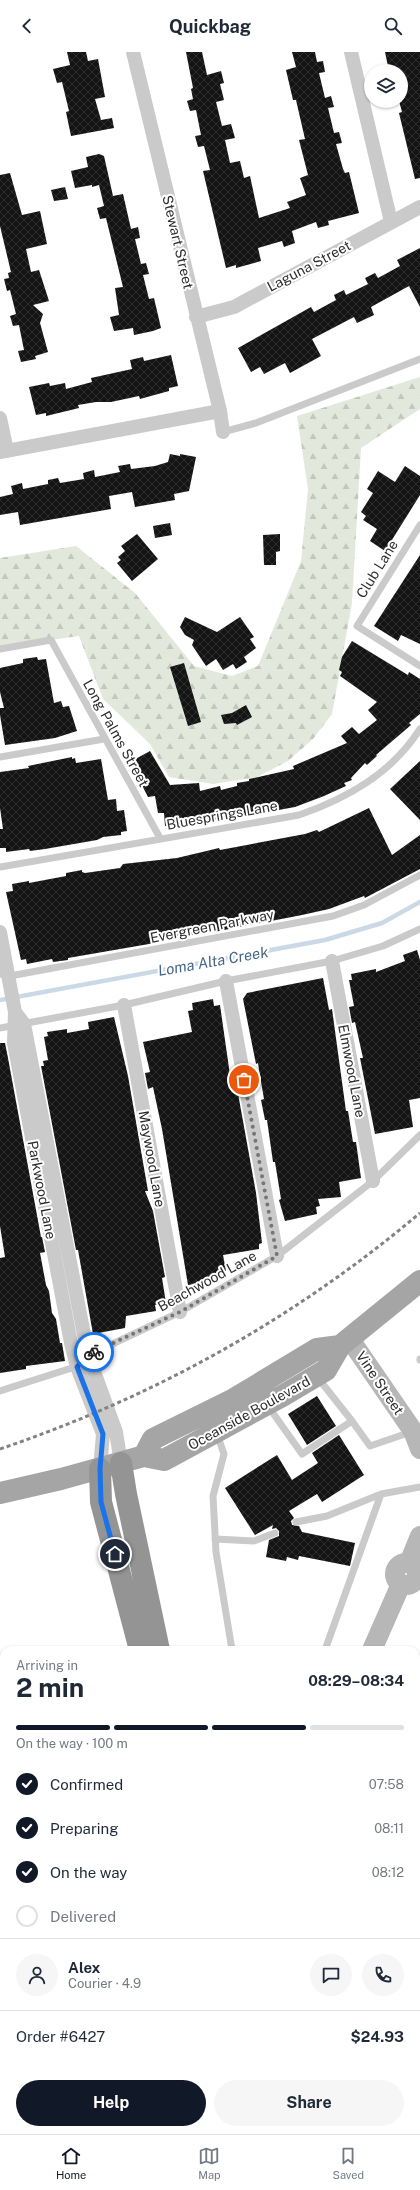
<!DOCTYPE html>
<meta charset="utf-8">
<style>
body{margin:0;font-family:"Public Sans",sans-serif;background:#f6f6f7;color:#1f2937;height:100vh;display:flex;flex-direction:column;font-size:15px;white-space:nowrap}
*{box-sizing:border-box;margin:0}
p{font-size:13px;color:#747a83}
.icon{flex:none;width:22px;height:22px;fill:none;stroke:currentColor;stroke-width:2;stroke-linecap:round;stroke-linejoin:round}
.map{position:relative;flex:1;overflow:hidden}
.sheet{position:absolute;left:0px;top:1594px;width:420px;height:488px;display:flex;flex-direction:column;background:#fff;border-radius:12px 12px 0 0;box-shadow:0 1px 3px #0004}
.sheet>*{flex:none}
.buttons{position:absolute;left:364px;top:12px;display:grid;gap:8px}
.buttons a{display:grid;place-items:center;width:44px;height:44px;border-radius:50%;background:#fff;box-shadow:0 1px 3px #0004;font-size:20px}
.pin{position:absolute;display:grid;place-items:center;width:34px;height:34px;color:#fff;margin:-17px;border:2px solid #fff;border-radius:50%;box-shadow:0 1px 4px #0007}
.courier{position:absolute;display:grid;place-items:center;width:40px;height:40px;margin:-20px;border:3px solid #1a73e8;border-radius:50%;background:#fff;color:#222;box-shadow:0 1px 5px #0007}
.summary em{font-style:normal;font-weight:700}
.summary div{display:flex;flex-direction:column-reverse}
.summary{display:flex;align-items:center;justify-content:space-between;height:68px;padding:0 16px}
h1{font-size:26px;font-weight:700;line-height:30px}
.bar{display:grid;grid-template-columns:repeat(4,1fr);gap:6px 4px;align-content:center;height:48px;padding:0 16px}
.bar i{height:5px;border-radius:3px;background:#e0e1e3}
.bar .current{background:#111827}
.bar p{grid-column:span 4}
.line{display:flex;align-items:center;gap:10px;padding:0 16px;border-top:1px solid #e0e1e3}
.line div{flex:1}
.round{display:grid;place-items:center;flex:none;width:42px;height:42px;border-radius:21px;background:#f6f6f7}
ol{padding:0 16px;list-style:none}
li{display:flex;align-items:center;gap:12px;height:44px}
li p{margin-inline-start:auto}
li .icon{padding:4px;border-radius:50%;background:#111827;color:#fff;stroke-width:4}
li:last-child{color:#747a83}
li i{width:22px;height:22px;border:2px solid #e0e1e3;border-radius:50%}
.primary-button{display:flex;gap:8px;margin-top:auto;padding:8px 16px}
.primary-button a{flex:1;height:46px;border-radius:24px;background:#111827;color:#fff;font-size:16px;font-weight:700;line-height:46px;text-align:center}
.primary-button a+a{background:#f6f6f7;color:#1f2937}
header{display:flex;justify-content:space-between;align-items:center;height:52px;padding:0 16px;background:#fff;font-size:18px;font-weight:700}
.tabs{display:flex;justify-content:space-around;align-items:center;height:56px;border-top:1px solid #e0e1e3;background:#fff;font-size:11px;color:#747a83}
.tabs a{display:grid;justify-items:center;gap:2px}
.tabs .current{color:#111827}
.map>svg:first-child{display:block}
.forest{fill:url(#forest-firs)}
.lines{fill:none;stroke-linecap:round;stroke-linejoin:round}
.stream{stroke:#cbd9e7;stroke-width:4.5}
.building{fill:url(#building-cross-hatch)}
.lane{stroke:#cacaca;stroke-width:7}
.street{stroke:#cacaca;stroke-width:14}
.secondary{stroke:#b7b7b7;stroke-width:20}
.primary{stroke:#a5a5a5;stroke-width:22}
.highway{stroke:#949494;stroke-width:22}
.rail{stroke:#828282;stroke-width:3;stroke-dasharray:4 3;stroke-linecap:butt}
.done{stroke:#767676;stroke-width:4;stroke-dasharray:0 7.2}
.route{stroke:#1a73e8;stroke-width:5}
.labels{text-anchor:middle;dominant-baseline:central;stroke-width:4;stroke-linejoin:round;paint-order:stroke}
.street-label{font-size:14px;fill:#2d2d2d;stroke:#fff}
.water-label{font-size:15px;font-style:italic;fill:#456685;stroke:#fff}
</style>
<header><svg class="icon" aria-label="back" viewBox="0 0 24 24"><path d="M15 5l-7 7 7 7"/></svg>Quickbag<svg class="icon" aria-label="search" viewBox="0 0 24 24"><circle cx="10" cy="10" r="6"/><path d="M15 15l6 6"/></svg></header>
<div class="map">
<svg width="420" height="2082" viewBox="0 0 420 2082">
<defs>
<pattern id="forest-firs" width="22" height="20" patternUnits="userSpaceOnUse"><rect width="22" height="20" fill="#e2e9dc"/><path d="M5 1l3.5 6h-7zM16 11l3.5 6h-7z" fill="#c2c8bd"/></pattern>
<pattern id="building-cross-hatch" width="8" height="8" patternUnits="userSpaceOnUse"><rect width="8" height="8" fill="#141414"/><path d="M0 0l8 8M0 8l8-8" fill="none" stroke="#2e2e2e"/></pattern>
</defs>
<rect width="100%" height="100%" fill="#fff"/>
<!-- forest -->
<path class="forest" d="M420 325V357L361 396 352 551 332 662 313 687 288 709 257 725 213 732 169 725 150 692 103 647 79 584 0 595V506L76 494 135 541 194 614 232 624 258 614 301 509 308 437 297 364Z"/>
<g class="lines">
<!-- stream -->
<path class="stream" d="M0 948 325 888 382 871 420 850"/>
</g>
<!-- building -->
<path class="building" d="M67 0H86L88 9 98 7 105 45 95 47 101 68 112 66 114 76 71 84 66 60 69 59 62 30 57 31 53 17 70 13Z
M186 0H202L207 23 221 19 224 31 220 32 224 48 216 50 222 74 231 72 235 86 225 88 230 111 240 109 244 126 250 124 259 166 290 156 287 150 306 143 300 126 308 123 299 88 305 87 296 48H293L286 18 296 15 292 0H315L317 10 323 9 325 20 319 21 325 46 331 44 334 55 328 56 334 81 339 80 342 91 336 92 343 117 345 121 349 120 359 161 328 169 329 173 318 176 316 170 292 179 295 191 284 195 282 189 258 196 261 209 236 216V213L226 216 203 119 210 118 204 94 198 95 195 84 201 83 196 58 190 59 187 49 193 47 191 37 193 36Z
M385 0H420V126L415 127 399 61 402 60 399 49H401V19H389Z
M99 102 104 104 113 144 123 142 131 177 138 175 140 186 135 187 141 212 146 211 149 222 143 223 149 247 154 246 161 276 153 279 134 283 133 276 114 279 110 265 119 263 115 236 123 235 106 166 100 167 97 156 104 154 99 133 92 135V133L75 136 71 119 88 115 86 105Z
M10 121 22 163 40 159 47 192 26 197 31 220 39 218 49 249 33 253 43 262 40 271 48 300 35 304 36 307 21 310 18 299 24 298 19 273 13 274 10 264 16 262 10 238 7 239 4 227 9 226 8 221 11 220 0 174V123Z
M65 135 68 147 54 149 51 138Z
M420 196V255L409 234 371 255 374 263 357 271 354 265 312 287 321 304 290 321 285 311 264 322 260 315 251 320 238 296 311 255 314 260 336 248 334 243 344 238 346 243 368 232 365 226 375 221 378 226 400 214 397 208Z
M171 303 178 334 169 336V339L140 347 139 344 111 350H96L78 353 79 356 71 358 46 364V361L36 363 29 335 49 331 50 334 65 331 66 337 92 330 91 326 132 317 130 308 143 305 144 309Z
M170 402 180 404V402L196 405 189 439 174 442 175 448 135 455 132 440 109 444 111 457 20 473 18 460 0 463V445L13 442 11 434 22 431 23 437 48 432V428L58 426 60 431 84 427 83 421 94 418 95 425 120 420 118 414 130 412 131 417 155 414 168 410Z
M405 414 420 424V443L385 499 370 489 377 477 363 468 366 464 361 460 373 441 367 437 378 419 395 430Z
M170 471 172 483 155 486 153 474Z
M137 482 158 507 132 529 117 511 121 508 118 505 125 499 121 494Z
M280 482V499L276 500V513H264L263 483Z
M420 503V592L401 583 398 589 374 574Z
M185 565 217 580 240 565 254 585 250 587 256 596 244 605 247 610 236 617 233 612 223 618 216 607 206 614 192 593 194 588 185 583 180 575Z
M352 589 408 623 409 620 420 627V662L409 671 411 673 376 703 377 704 367 713 365 711 351 726 352 728 344 731 346 734 324 744 295 755 246 764 245 763 206 771 165 774 164 761H158L155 744 148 745 130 710 150 699 170 733 199 731 200 739 220 734 221 738 237 734V731L249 729V727L294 717 293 714 347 691 341 684 352 675 359 682 377 668 368 658 377 650 340 624 342 620 339 618 342 605Z
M37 605 38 608 46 607 54 651 61 649 63 655 69 654 77 679 55 686 5 693 0 663V656H4L0 640V616L23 611V607Z
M184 611 201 670 188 674 170 615Z
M246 653 252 665 237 673 236 671 224 672 221 663 232 661Z
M72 705V707L75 706 76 711 101 707 108 748 116 747 117 759 124 758 127 779 121 780V783L103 785 97 788 45 797 30 799 29 797 6 800V796H0V777H3L0 756V720L29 716 28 714Z
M420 709V768L390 737Z
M369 756 392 803 420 783V817L365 846 364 844 329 857 302 863 219 879 156 888V890L149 892 68 906V908L53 910 52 907 27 912 26 907 21 908 6 840 13 839 12 832 29 829V831L66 824V821L82 818V820L85 821 120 816 123 812 177 806 219 796 220 798 305 782 317 778 319 780Z
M417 898 420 908V1046L409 1048 413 1075 375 1082 360 1006H363L355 970 352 971 349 955 354 954 349 928H352L351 922 376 917V920L405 909 403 903Z
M323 926 329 958 332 957 346 1059H348L353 1090H356L361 1126 339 1130 341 1145 318 1147 320 1154 316 1155 317 1162 285 1169 279 1148 281 1147 275 1110H273L267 1068H265L261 1048 264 1047 259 1018 258 1011 256 1012 243 947 247 941Z
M213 947 214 954 220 953 232 1037 237 1036 256 1141 262 1191 259 1192V1197L223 1203 226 1219 217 1220 219 1228 188 1233 162 1077 153 1035 148 1037 145 1021 150 1020 143 990 192 980 188 959 193 958 192 951Z
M114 965 128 1024 148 1139H145L153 1159 165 1225 162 1226 166 1251 155 1253 156 1259 126 1264 125 1276 93 1282 78 1198H76L41 1014H44L43 1009 48 1008 44 985 48 984 47 980 67 977V981L89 977 88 970Z
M0 991H5L8 1006 41 1185H42L45 1200 40 1201 46 1233 49 1239 52 1261 56 1267 60 1291H62L65 1309 26 1314V1317L0 1321V1206L5 1205 0 1174Z
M317 1344 336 1374 307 1393 288 1362Z
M339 1383 364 1423 322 1450 317 1442 289 1459 294 1466 291 1469 292 1473 299 1474 302 1480 355 1491 350 1514 299 1504 298 1508 287 1505 286 1509 266 1505 269 1488 279 1484V1479L276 1476 272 1477 273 1473 255 1483 225 1436 277 1403 292 1428 318 1411 312 1401Z"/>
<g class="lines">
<!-- lane -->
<path class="lane" d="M223 380 256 371 420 307
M420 473 357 574 420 614
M0 597 51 588 160 786
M0 705 104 687
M0 815 299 763C348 746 392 721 420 677
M0 922 10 924 333 864 364 853 420 823
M0 976 124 953 226 929 332 909 383 894 420 877
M87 1304 180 1260 277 1204 373 1129 420 1083
M420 1307V1308
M0 1339 78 1314
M268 1354 302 1402 352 1369 318 1326
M352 1369 370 1394 411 1380
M217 1382 224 1402 213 1444 216 1500 232 1598
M296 1470 327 1464 381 1442 420 1435
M215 1487 254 1489 275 1481
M417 1526 420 1528
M325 1598 381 1442"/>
<!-- street -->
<path class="street" d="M133 0 220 359 223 380
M351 0 391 170
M196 265 234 255 420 155
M0 366 7 399
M0 400 220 359
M0 880 15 960
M332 909 373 1129
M226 929 277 1204
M124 953 180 1260
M100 1417 103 1382 77 1315 71 1291 14 991 15 960 24 972 88 1303 116 1380 121 1411
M162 2078V2082
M284 2082 286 2078"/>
<!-- secondary -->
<path class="secondary" d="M349 1286 413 1379 420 1397
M395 1522a11 11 0 1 1 22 0a11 11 0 1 1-22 0Z
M409 1511 420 1484
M372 1598 401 1532
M416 1859 420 1895 416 1934
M359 2082 361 2078"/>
<!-- primary -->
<path class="primary" d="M144 1404 153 1387 234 1347 317 1297 340 1294
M0 1441 61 1427 144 1404 164 1408 284 1343 326 1318 340 1294 420 1229"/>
<!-- highway -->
<path class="highway" d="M121 1411 126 1442 159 1598
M100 1417 101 1450 140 1598
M0 1723 4 1728
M0 2017 4 2036
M14 2078 15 2082
M71 2078V2082"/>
<!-- rail -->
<path class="rail" d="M0 1397C156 1344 294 1267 420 1161"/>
</g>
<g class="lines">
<!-- done -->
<path class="done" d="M94 1300 180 1260 277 1204 244 1028"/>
<!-- route -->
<path class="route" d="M94 1300 88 1303 77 1315 103 1382 100 1417 101 1450 115 1502"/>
</g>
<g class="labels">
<!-- street labels -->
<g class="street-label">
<text transform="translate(178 190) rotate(77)">Stewart Street</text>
<text transform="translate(309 214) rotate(-28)">Laguna Street</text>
<text transform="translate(377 517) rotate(-58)">Club Lane</text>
<text transform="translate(116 681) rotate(61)">Long Palms Street</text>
<text transform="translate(222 763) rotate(-10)">Bluesprings Lane</text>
<text transform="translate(212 874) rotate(-11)">Evergreen Parkway</text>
<text transform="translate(352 1019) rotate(79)">Elmwood Lane</text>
<text transform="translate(152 1107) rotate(80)">Maywood Lane</text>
<text transform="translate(42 1138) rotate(79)">Parkwood Lane</text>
<text transform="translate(207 1229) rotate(-29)">Beachwood Lane</text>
<text transform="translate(380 1331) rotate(56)">Vine Street</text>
<text transform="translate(249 1361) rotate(-29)">Oceanside Boulevard</text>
</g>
<!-- water labels -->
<g class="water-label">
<text transform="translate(213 909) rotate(-10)">Loma Alta Creek</text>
</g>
</g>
</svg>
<div class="buttons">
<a><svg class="icon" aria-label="layers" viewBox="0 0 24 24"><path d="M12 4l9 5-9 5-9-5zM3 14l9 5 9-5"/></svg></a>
</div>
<div class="pin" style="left:244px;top:1028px;background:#ea580c"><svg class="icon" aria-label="bag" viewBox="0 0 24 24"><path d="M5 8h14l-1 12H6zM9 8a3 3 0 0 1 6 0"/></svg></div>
<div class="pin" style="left:115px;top:1502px;background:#1f2937"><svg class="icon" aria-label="home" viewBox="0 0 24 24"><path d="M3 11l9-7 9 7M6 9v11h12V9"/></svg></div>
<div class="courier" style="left:94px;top:1300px"><svg class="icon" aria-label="bike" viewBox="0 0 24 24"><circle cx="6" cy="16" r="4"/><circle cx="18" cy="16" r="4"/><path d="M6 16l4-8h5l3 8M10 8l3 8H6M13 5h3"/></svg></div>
<section class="sheet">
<div class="summary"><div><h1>2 min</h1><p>Arriving in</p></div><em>08:29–08:34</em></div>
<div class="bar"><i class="current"></i><i class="current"></i><i class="current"></i><i></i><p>On the way · 100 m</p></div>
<ol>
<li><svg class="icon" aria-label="check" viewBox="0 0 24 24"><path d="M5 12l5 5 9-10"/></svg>Confirmed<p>07:58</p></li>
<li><svg class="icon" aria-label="check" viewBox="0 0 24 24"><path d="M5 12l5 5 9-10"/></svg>Preparing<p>08:11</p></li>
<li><svg class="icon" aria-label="check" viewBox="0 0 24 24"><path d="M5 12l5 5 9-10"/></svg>On the way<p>08:12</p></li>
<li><i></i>Delivered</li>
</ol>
<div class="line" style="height:72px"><a class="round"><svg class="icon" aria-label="person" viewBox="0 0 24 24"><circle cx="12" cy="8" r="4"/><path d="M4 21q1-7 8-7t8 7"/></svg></a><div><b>Alex</b><p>Courier · 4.9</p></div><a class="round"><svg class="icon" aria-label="chat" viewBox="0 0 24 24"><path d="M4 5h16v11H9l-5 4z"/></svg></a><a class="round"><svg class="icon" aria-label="phone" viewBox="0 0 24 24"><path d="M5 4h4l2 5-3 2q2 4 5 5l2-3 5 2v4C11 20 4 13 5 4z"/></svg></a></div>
<div class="line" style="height:52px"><div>Order #6427</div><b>$24.93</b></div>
<div class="primary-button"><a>Help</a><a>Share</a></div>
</section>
</div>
<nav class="tabs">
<a class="current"><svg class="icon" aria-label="home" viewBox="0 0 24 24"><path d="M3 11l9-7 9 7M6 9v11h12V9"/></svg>Home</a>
<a><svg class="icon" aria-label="map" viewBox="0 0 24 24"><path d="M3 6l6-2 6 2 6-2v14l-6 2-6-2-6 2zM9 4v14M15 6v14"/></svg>Map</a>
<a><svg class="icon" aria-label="saved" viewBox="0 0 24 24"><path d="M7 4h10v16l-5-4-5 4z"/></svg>Saved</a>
</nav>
